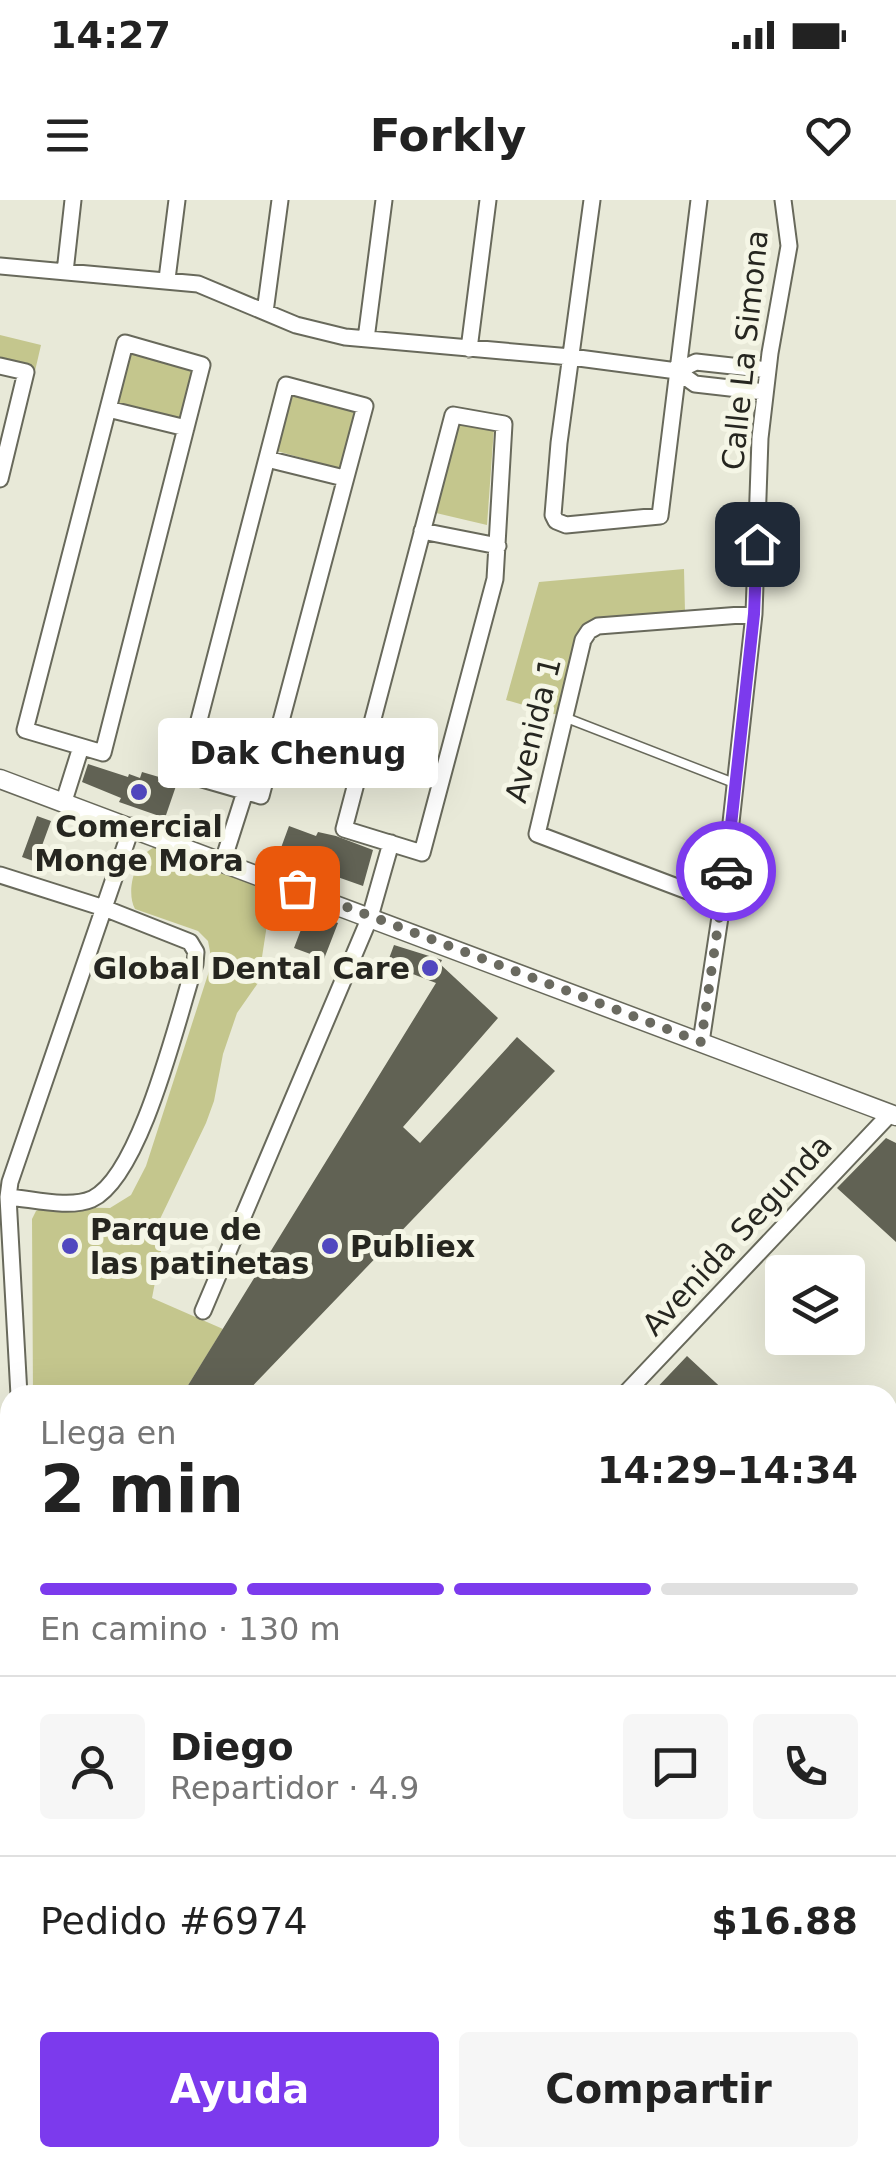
<!DOCTYPE html>
<html lang="es">
<meta charset="utf-8">
<style>
body{margin:0;font-family:"DejaVu Sans",sans-serif;background:#f6f6f6;color:#222;height:100vh;display:flex;flex-direction:column;font-size:38px;white-space:nowrap}
*{box-sizing:border-box;margin:0}
p{font-size:32px;color:#767676}
.icon{flex:none;width:55px;height:55px;fill:none;stroke:currentColor;stroke-width:2;stroke-linecap:round;stroke-linejoin:round}
.map{position:relative;flex:1;overflow:hidden}
.panel{position:absolute;left:0px;top:1185px;width:898px;height:782px;display:flex;flex-direction:column;background:#fff;border-radius:30px 30px 0 0;box-shadow:0 10px 40px #0002}
.panel>*{flex:none}
.controls{position:absolute;left:765px;top:1055px;display:grid;gap:20px}
.controls a{display:grid;place-items:center;width:100px;height:100px;border-radius:10px;background:#fff;box-shadow:0 10px 40px #0002;font-size:50px}
.pin{position:absolute;display:grid;place-items:center;width:85px;height:85px;color:#fff;margin:-42px;border-radius:20px;box-shadow:0 5px 15px #0006}
.courier{position:absolute;display:grid;place-items:center;width:100px;height:100px;margin:-50px;border:8px solid #7c3aed;border-radius:50%;background:#fff;color:#222;box-shadow:0 2px 12px #0007}
.bubble{position:absolute;height:70px;border-radius:10px;background:#fff;box-shadow:0 10px 40px #0002;font-size:32px;font-weight:700;line-height:70px;text-align:center}
.overview em{font-style:normal;font-weight:700}
.overview div{display:flex;flex-direction:column-reverse}
.overview{display:flex;align-items:center;justify-content:space-between;height:170px;padding:0 40px}
h1{font-size:65px;font-weight:700;line-height:75px}
.bar{display:grid;grid-template-columns:repeat(4,1fr);gap:15px 10px;align-content:center;height:120px;padding:0 40px}
.bar i{height:12px;border-radius:8px;background:#e0e0e0}
.bar .selected{background:#7c3aed}
.bar p{grid-column:span 4}
.line{display:flex;align-items:center;gap:25px;padding:0 40px;border-top:2px solid #e0e0e0}
.line div{flex:1}
.round{display:grid;place-items:center;flex:none;width:105px;height:105px;border-radius:10px;background:#f6f6f6}
.cta{display:flex;gap:20px;margin-top:auto;padding:20px 40px}
.cta a{flex:1;height:115px;border-radius:10px;background:#7c3aed;color:#fff;font-size:40px;font-weight:700;line-height:115px;text-align:center}
.cta a+a{background:#f6f6f6;color:#222}
.status{display:flex;justify-content:space-between;align-items:center;height:70px;padding:0 50px;background:#fff;direction:ltr}
.status svg{height:28px;fill:currentColor}
header{display:flex;justify-content:space-between;align-items:center;height:130px;padding:0 40px;background:#fff;font-size:45px;font-weight:700}
.map>svg:first-child{display:block}
.green{fill:#c4c68d}
.building{fill:#616254}
.lines{fill:none;stroke-linecap:round;stroke-linejoin:round}
.service-casing{stroke:#68695b;stroke-width:11}
.minor-casing{stroke:#68695b;stroke-width:19}
.tertiary-casing{stroke:#68695b;stroke-width:21}
.service{stroke:#fff;stroke-width:8}
.minor{stroke:#fff;stroke-width:15}
.tertiary{stroke:#fff;stroke-width:18}
.done{stroke:#6a6a60;stroke-width:10;stroke-dasharray:0 18}
.route{stroke:#7c3aed;stroke-width:12}
.poi-dot{fill:#5147bf;stroke:#f5f6e6;stroke-width:4}
.labels{text-anchor:middle;dominant-baseline:central;stroke-width:10;stroke-linejoin:round;paint-order:stroke}
.street-label{font-size:30px;fill:#262620;stroke:#f5f6e6}
.poi-label{font-size:30px;font-weight:bold;fill:#262620;stroke:#f5f6e6;text-anchor:start}
</style>
<div class="status"><b>14:27</b><svg viewBox="0 0 49 12"><path d="M0 12V9h3v3zM5 12V6h3v6zM10 12V3h3v9zM15 12V0h3v12zM26 1h20v11H26zM47 4h2v5h-2z"/></svg></div>
<header><svg class="icon" aria-label="menu" viewBox="0 0 24 24"><path d="M4 6h16M4 12h16M4 18h16"/></svg>Forkly<svg class="icon" aria-label="heart" viewBox="0 0 24 24"><path d="M12 20l-8-8c-3-5 5-10 8-4 3-6 11-1 8 4z"/></svg></header>
<div class="map">
<svg width="896" height="1966" viewBox="0 0 896 1966">
<rect width="100%" height="100%" fill="#e8e9d8"/>
<!-- green -->
<path class="green" d="M0 135 41 145 35 171 0 162Z
M129 148 198 168 182 222 114 203Z
M294 191 357 209 341 269 277 251Z
M457 221 494 228 487 325 436 313Z
M684 369 685 412 599 420 581 426 558 515 506 500 539 382Z
M155 647 272 692 258 783 237 813 223 854 214 901 206 923 160 1019 161 1051 152 1098 223 1129 182 1195H33L32 1019 36 1011 45 1007 110 1008 131 995 146 966 212 762 208 741 198 731 135 709C125 691 136 654 155 647Z"/>
<!-- building -->
<path class="building" d="M88 564 128 577 129 574 140 578 142 572 159 577 158 582 176 586 165 618 119 602 121 598 82 582Z
M37 616 51 621 36 662 22 657Z
M289 626 316 636 318 632 336 636 373 650 363 686 278 656Z
M308 711 338 723 324 759 294 748Z
M394 745 442 760 440 764 498 818 403 927 420 943 517 837 555 871 244 1195H182L436 783 387 764Z
M886 938 896 943V1042L837 988Z
M687 1156 729 1195H650Z"/>
<g class="lines">
<defs>
<path id="service" d="M564 517 734 583
M0 1316H10
M888 1348 896 1339
M888 1353 896 1363
M0 1593 10 1592
M0 1930 5 1966
M170 1958 171 1966
M482 1958 491 1966
M667 1958 678 1966"/>
<path id="minor" d="M592 0 559 243 553 315 556 321 566 325 660 316 699 0
M0 66 198 84 296 125 345 137 571 157 677 171 695 184 765 192
M65 72 73 0
M167 79 177 0
M265 112 280 0
M366 139 384 0
M125 143 202 165 103 553 25 530Z
M469 149 488 0
M0 166 26 172 0 279
M677 171 696 162 768 170
M286 185 365 206 261 596 185 574Z
M108 209 186 228
M453 215 504 224 495 379 422 653 344 629Z
M267 259 344 278
M422 331 498 346
M64 601 81 547
M223 661 245 592
M0 675 104 708 190 742 196 752 195 764C178 817 141 976 92 999 69 1009 33 999 8 997
M722 704 537 634 583 440 589 431 598 426 754 414
M701 842 722 704 754 414 760 238 770 153 789 46 783 0
M203 1111 370 717 391 643
M19 1195 8 997 10 982 132 626
M624 1195 890 914
M0 1229 10 1225
M272 1958 281 1966
M342 1966 350 1958"/>
<path id="tertiary" d="M0 579 896 916
M888 1387 896 1378
M888 1776 896 1784"/>
</defs>
<!-- service casing -->
<use href="#service" class="service-casing"/>
<!-- minor casing -->
<use href="#minor" class="minor-casing"/>
<!-- tertiary casing -->
<use href="#tertiary" class="tertiary-casing"/>
<!-- service -->
<use href="#service" class="service"/>
<!-- minor -->
<use href="#minor" class="minor"/>
<!-- tertiary -->
<use href="#tertiary" class="tertiary"/>
</g>
<g class="lines">
<!-- done -->
<path class="done" d="M297 688 701 842 726 671"/>
<!-- route -->
<path class="route" d="M726 671 754 414 757 344"/>
</g>
<!-- markers -->
<g class="poi-dot">
<circle cx="139" cy="592" r="10"/>
<circle cx="430" cy="768" r="10"/>
<circle cx="70" cy="1046" r="10"/>
<circle cx="330" cy="1046" r="10"/>
</g>
<g class="labels">
<!-- street labels -->
<g class="street-label">
<text transform="translate(745 150) rotate(-84)">Calle La Simona</text>
<text transform="translate(533 530) rotate(-76)">Avenida 1</text>
<text transform="translate(737 1035) rotate(-47)">Avenida Segunda</text>
</g>
<!-- poi labels -->
<g class="poi-label">
<text x="139" y="626" text-anchor="middle">Comercial<tspan x="139" dy="34">Monge Mora</tspan></text>
<text x="410" y="768" text-anchor="end">Global Dental Care</text>
<text x="90" y="1029">Parque de<tspan x="90" dy="34">las patinetas</tspan></text>
<text x="350" y="1046">Publiex</text>
</g>
</g>
</svg>
<div class="controls">
<a><svg class="icon" aria-label="layers" viewBox="0 0 24 24"><path d="M12 4l9 5-9 5-9-5zM3 14l9 5 9-5"/></svg></a>
</div>
<div class="pin" style="left:297px;top:688px;background:#ea580c"><svg class="icon" aria-label="bag" viewBox="0 0 24 24"><path d="M5 8h14l-1 12H6zM9 8a3 3 0 0 1 6 0"/></svg></div>
<div class="pin" style="left:757px;top:344px;background:#1f2937"><svg class="icon" aria-label="home" viewBox="0 0 24 24"><path d="M3 11l9-7 9 7M6 9v11h12V9"/></svg></div>
<div class="courier" style="left:726px;top:671px"><svg class="icon" aria-label="car" viewBox="0 0 24 24"><path d="M5 17H2v-5l4-1 3-4h7l3 4 3 1v5h-3M9 17h6M6 11h13"/><circle cx="7" cy="17" r="2"/><circle cx="17" cy="17" r="2"/></svg></div>
<div class="bubble" style="left:158px;top:518px;width:280px">Dak Chenug</div>
<section class="panel">
<div class="overview"><div><h1>2 min</h1><p>Llega en</p></div><em>14:29–14:34</em></div>
<div class="bar"><i class="selected"></i><i class="selected"></i><i class="selected"></i><i></i><p>En camino · 130 m</p></div>
<div class="line" style="height:180px"><a class="round"><svg class="icon" aria-label="person" viewBox="0 0 24 24"><circle cx="12" cy="8" r="4"/><path d="M4 21q1-7 8-7t8 7"/></svg></a><div><b>Diego</b><p>Repartidor · 4.9</p></div><a class="round"><svg class="icon" aria-label="chat" viewBox="0 0 24 24"><path d="M4 5h16v11H9l-5 4z"/></svg></a><a class="round"><svg class="icon" aria-label="phone" viewBox="0 0 24 24"><path d="M5 4h4l2 5-3 2q2 4 5 5l2-3 5 2v4C11 20 4 13 5 4z"/></svg></a></div>
<div class="line" style="height:130px"><div>Pedido #6974</div><b>$16.88</b></div>
<div class="cta"><a>Ayuda</a><a>Compartir</a></div>
</section>
</div>
